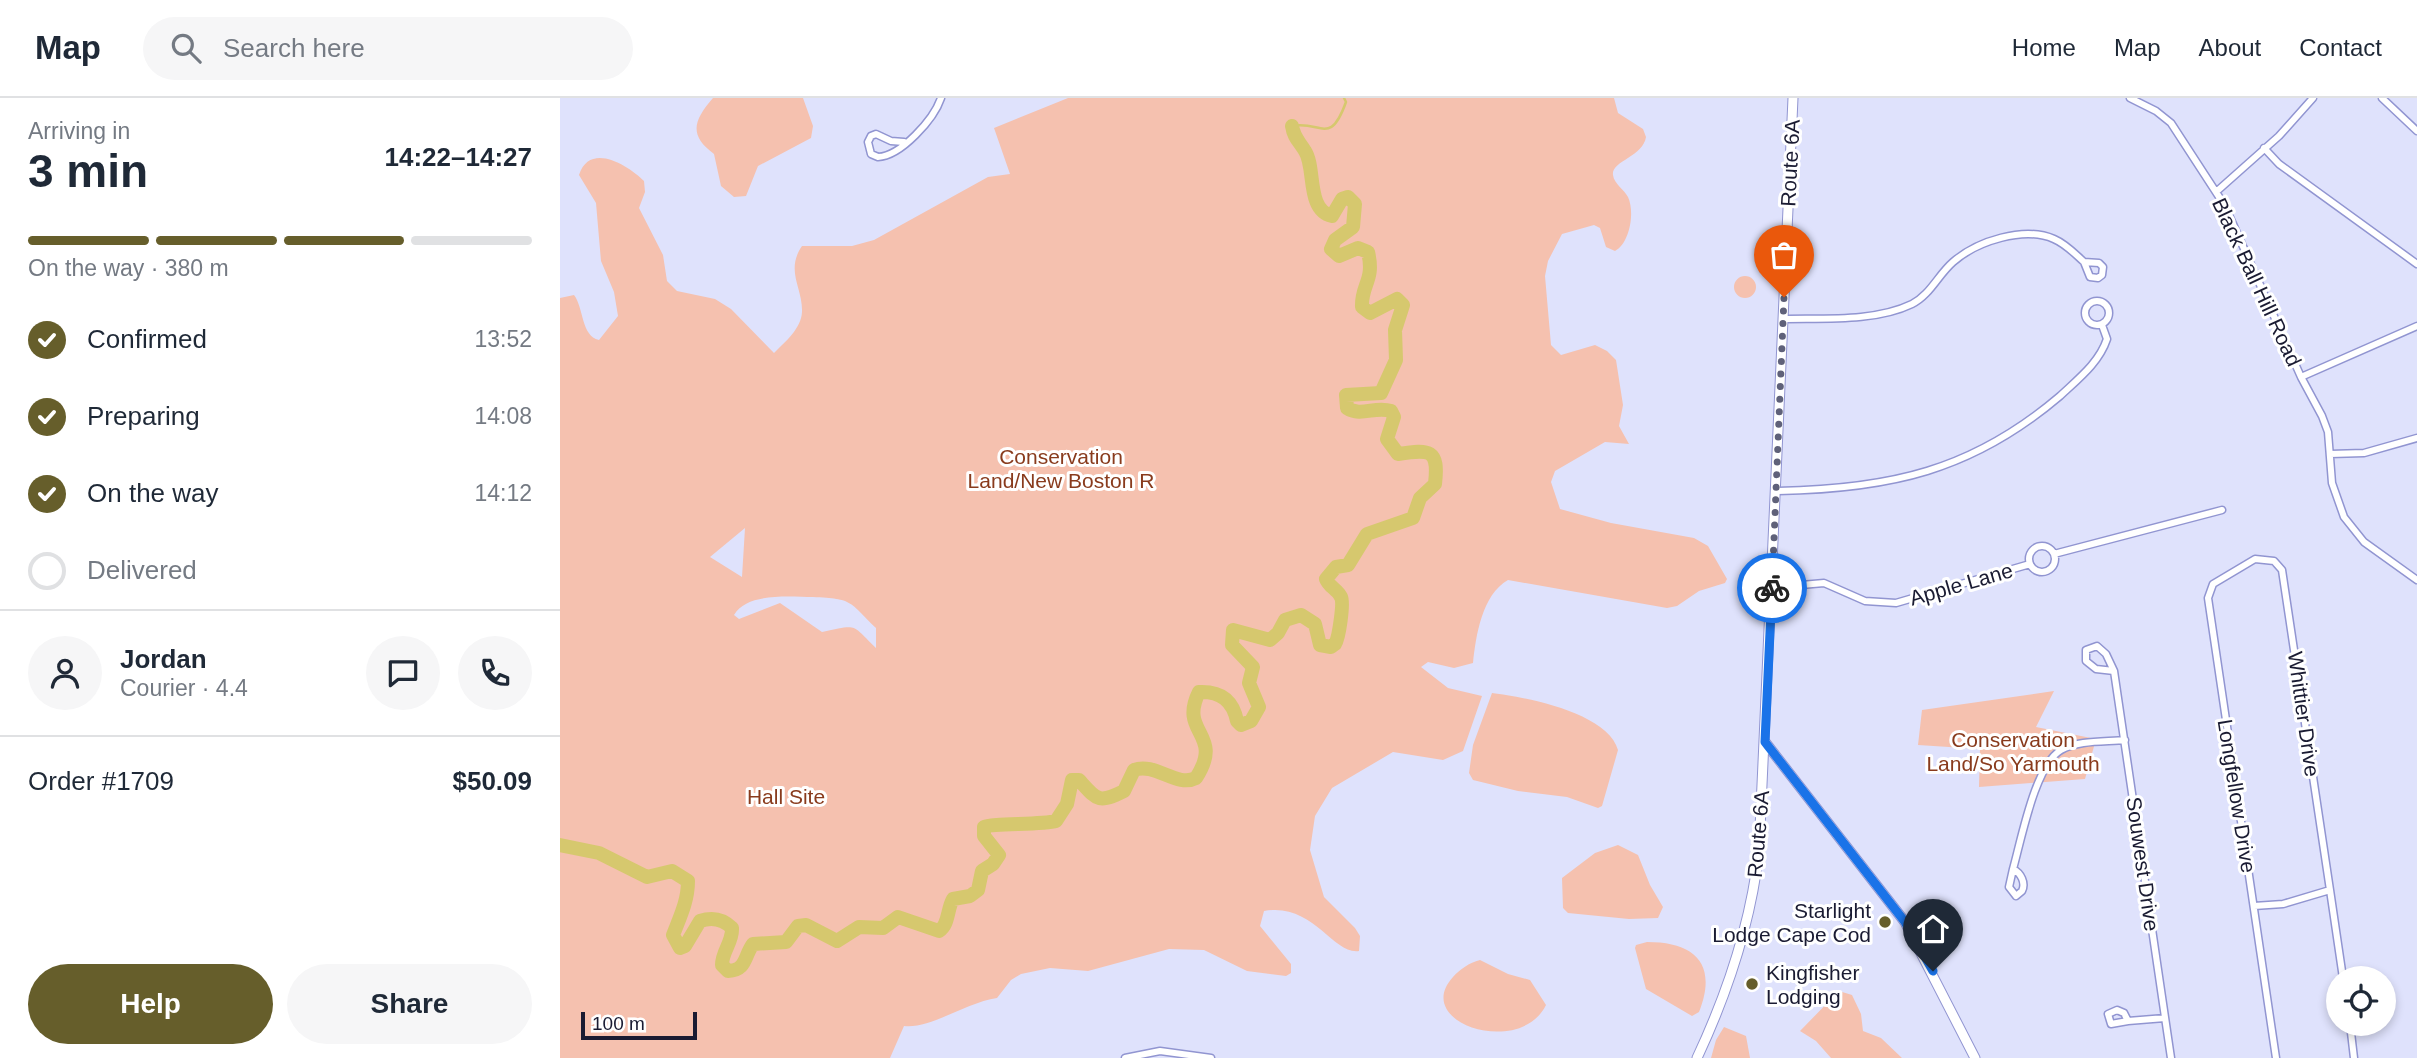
<!DOCTYPE html>
<meta charset="utf-8">
<style>
body{margin:0;font-family:Arial,sans-serif;background:#f6f6f7;color:#1f2937;height:100vh;display:flex;flex-direction:column;font-size:26px;white-space:nowrap}
*{box-sizing:border-box;margin:0}
p{font-size:23px;color:#747a83}
.icon{flex:none;width:38px;height:38px;fill:none;stroke:currentColor;stroke-width:2;stroke-linecap:round;stroke-linejoin:round}
.map{position:relative;flex:1;overflow:hidden}
.panel{display:flex;flex-direction:column;background:#fff;width:560px}
.panel>*{flex:none}
.tools{position:absolute;left:1766px;top:868px;display:grid;gap:14px}
.tools a{display:grid;place-items:center;width:70px;height:70px;border-radius:50%;background:#fff;box-shadow:0 4px 10px #0003;font-size:35px}
.scale{position:absolute;left:21px;bottom:18px;width:116px;box-sizing:border-box;padding-left:7px;border:4px solid #1a1b32;border-top:0;font-size:19px;line-height:24px;white-space:nowrap;color:#1a1b32;-webkit-text-stroke:5px #fff;paint-order:stroke}
.pin{position:absolute;display:grid;place-items:center;width:60px;height:60px;color:#fff;margin:-72px -30px;border-radius:50% 50% 50% 0;rotate:-45deg;box-shadow:0 0 7px #0007}
.pin .icon{rotate:45deg}
.courier{position:absolute;display:grid;place-items:center;width:70px;height:70px;margin:-35px;border:5px solid #1a73e8;border-radius:50%;background:#fff;color:#222;box-shadow:0 2px 9px #0007}
.overview em{font-style:normal;font-weight:700}
.overview div{display:flex;flex-direction:column-reverse}
.overview{display:flex;align-items:center;justify-content:space-between;height:119px;padding:0 28px}
h1{font-size:46px;font-weight:700;line-height:52px}
.bar{display:grid;grid-template-columns:repeat(4,1fr);gap:10px 7px;align-content:center;height:84px;padding:0 28px}
.bar i{height:9px;border-radius:5px;background:#e0e1e3}
.bar .selected{background:#665e2b}
.bar p{grid-column:span 4}
.line{display:flex;align-items:center;gap:18px;padding:0 28px;border-top:2px solid #e0e1e3}
.line div{flex:1}
.round{display:grid;place-items:center;flex:none;width:74px;height:74px;border-radius:37px;background:#f6f6f7}
ol{padding:0 28px;list-style:none}
li{display:flex;align-items:center;gap:21px;height:77px}
li p{margin-inline-start:auto}
li .icon{padding:7px;border-radius:50%;background:#665e2b;color:#fff;stroke-width:4}
li:last-child{color:#747a83}
li i{width:38px;height:38px;border:4px solid #e0e1e3;border-radius:50%}
.primary-button{display:flex;gap:14px;margin-top:auto;padding:14px 28px}
.primary-button a{flex:1;height:80px;border-radius:42px;background:#665e2b;color:#fff;font-size:28px;font-weight:700;line-height:80px;text-align:center}
.primary-button a+a{background:#f6f6f7;color:#1f2937}
header{display:flex;align-items:center;gap:42px;box-sizing:border-box;height:98px;padding:0 35px;background:#fff;border-bottom:2px solid #e0e1e3}
header strong{font-size:33px}
nav{display:flex;gap:38px;margin-inline-start:auto;font-size:24px}
.search{width:490px;height:63px;background:#f6f6f7;display:flex;align-items:center;gap:18px;box-sizing:border-box;padding:0 24px;border-radius:38px;color:#747a83;font-size:26px}
main{display:flex;flex:1;min-height:0}
.map>svg:first-child{display:block}
.green{fill:#f5c1af;fill-rule:evenodd}
.lines{fill:none;stroke-linecap:round;stroke-linejoin:round}
.stream{stroke:#d6c86e;stroke-width:2.5}
.river{stroke:#d6c86e;stroke-width:14}
.street-casing{stroke:#9195d1;stroke-width:9}
.secondary-casing{stroke:#9195d1;stroke-width:11}
.street{stroke:#fff;stroke-width:6}
.secondary{stroke:#fff;stroke-width:9}
.done{stroke:#5f6179;stroke-width:7;stroke-dasharray:0 12.6}
.route{stroke:#1a73e8;stroke-width:9}
.poi-dot{fill:#665e2b;stroke:#fff;stroke-width:2.5}
.labels{text-anchor:middle;dominant-baseline:central;stroke-width:6;stroke-linejoin:round;paint-order:stroke}
.street-label{font-size:21px;fill:#1a1b32;stroke:#fff}
.park-label{font-size:21px;fill:#893b1d;stroke:#fff}
.poi-label{font-size:21px;fill:#1a1b32;stroke:#fff;text-anchor:end}
</style>
<header>
<strong>Map</strong>
<div class="search"><svg class="icon" aria-label="search" viewBox="0 0 24 24"><circle cx="10" cy="10" r="6"/><path d="M15 15l6 6"/></svg>Search here</div>
<nav><a>Home</a><a>Map</a><a>About</a><a>Contact</a></nav>
</header>
<main>
<section class="panel">
<div class="overview"><div><h1>3 min</h1><p>Arriving in</p></div><em>14:22–14:27</em></div>
<div class="bar"><i class="selected"></i><i class="selected"></i><i class="selected"></i><i></i><p>On the way · 380 m</p></div>
<ol>
<li><svg class="icon" aria-label="check" viewBox="0 0 24 24"><path d="M5 12l5 5 9-10"/></svg>Confirmed<p>13:52</p></li>
<li><svg class="icon" aria-label="check" viewBox="0 0 24 24"><path d="M5 12l5 5 9-10"/></svg>Preparing<p>14:08</p></li>
<li><svg class="icon" aria-label="check" viewBox="0 0 24 24"><path d="M5 12l5 5 9-10"/></svg>On the way<p>14:12</p></li>
<li><i></i>Delivered</li>
</ol>
<div class="line" style="height:126px"><a class="round"><svg class="icon" aria-label="person" viewBox="0 0 24 24"><circle cx="12" cy="8" r="4"/><path d="M4 21q1-7 8-7t8 7"/></svg></a><div><b>Jordan</b><p>Courier · 4.4</p></div><a class="round"><svg class="icon" aria-label="chat" viewBox="0 0 24 24"><path d="M4 5h16v11H9l-5 4z"/></svg></a><a class="round"><svg class="icon" aria-label="phone" viewBox="0 0 24 24"><path d="M5 4h4l2 5-3 2q2 4 5 5l2-3 5 2v4C11 20 4 13 5 4z"/></svg></a></div>
<div class="line" style="height:91px"><div>Order #1709</div><b>$50.09</b></div>
<div class="primary-button"><a>Help</a><a>Share</a></div>
</section>
<div class="map">
<svg width="1857" height="960" viewBox="0 0 1857 960">
<rect width="100%" height="100%" fill="#dfe2fc"/>
<!-- green -->
<path class="green" d="M153 0H243L253 28 251 40 198 68 186 98 174 99 161 88 154 56C128 37 134 22 153 0Z
M508 0H1054L1058 15 1083 31 1086 39C1083 59 1051 63 1053 77 1054 86 1064 91 1068 99 1075 114 1070 145 1055 153L1046 149 1040 130 1034 127 1002 136 988 163 985 178 991 247 1001 257 1035 247 1047 253 1056 262 1063 307 1059 328 1069 346 1045 344 995 373 991 384 1000 411 1051 425 1134 440 1148 448 1167 481 1165 485 1139 493 1117 508 1107 510 948 482C922 497 916 537 913 565L894 570 868 564 861 569 888 590 922 598 903 653 883 662 833 654 772 690 755 718 750 752 764 799 795 830 800 838 799 853C773 857 753 804 704 813L700 828 731 866V875L726 878 687 873 644 852 609 851 528 873 490 870 461 876 451 882 437 900C407 904 371 931 344 928L330 960H0V200L14 197C24 210 21 238 39 242L58 218 54 194 41 163 36 105 19 77C30 43 69 68 84 83L85 94 79 110 103 157 107 183 117 193 155 201 171 211 214 255C225 244 241 231 242 214 243 190 225 173 242 148H292L314 142 428 79 450 76 434 30ZM185 430 182 479 150 459ZM253 499C294 501 288 503 316 530V550C291 526 299 526 262 534L220 505 179 521 174 517C187 494 230 499 253 499Z
M1174 189a11 11 0 1 1 22 0a11 11 0 1 1-22 0Z
M1494 593 1476 629 1536 641 1525 681 1419 689 1420 651 1358 647 1362 612Z
M932 595C966 599 1048 615 1058 652L1042 708 1038 710 1007 699 958 693 913 682 909 675 913 647Z
M1058 747 1078 757 1090 787 1103 809 1098 820 1069 821 1008 815 1003 810 1002 780 1035 755Z
M1087 844C1135 844 1158 866 1139 914L1132 918 1086 891 1075 850 1076 847Z
M920 862 948 876 970 882 986 907C960 960 851 925 893 879 900 871 909 865 920 862Z
M1279 893 1292 897 1301 916 1303 933 1321 940 1342 960H1271L1256 943 1240 933Z
M1164 929 1186 938 1190 960H1151L1156 942Z"/>
<g class="lines">
<!-- stream -->
<path class="stream" d="M732 28C761 22 770 49 786 4L784 0"/>
<!-- river -->
<path class="river" d="M0 747 39 755 87 779 112 773 128 783C128 803 120 819 113 837L120 850 125 848 140 823C152 819 163 821 172 830 173 844 162 853 162 867L168 873C187 872 184 858 193 846L226 844 238 828 246 827 277 843 299 829 323 830 338 819 379 833C389 827 387 811 393 801L410 798 418 792 422 773 433 766 439 757 424 738V729C431 725 482 727 496 723L507 706 512 682H519C537 702 538 706 564 693L574 672C595 664 617 690 636 680 665 635 618 636 639 594 661 593 673 603 677 623L681 627 691 623 699 609 689 585 693 569 672 547 673 532 710 542 718 535 725 522 741 517 755 526 760 547 771 549 775 546C779 540 784 505 781 499 777 491 769 489 766 481L776 469 788 467 807 436 853 420 860 400 875 386C879 351 870 351 838 356L827 341 834 319 831 313C815 308 801 319 787 310L786 297 821 295 836 262 835 232 843 207 837 201 810 215 802 209C801 186 815 183 808 154L798 150 779 158 771 151 775 142 793 129 795 106 788 99 782 101 772 118C746 112 756 70 745 53 739 43 734 40 732 28"/>
<defs>
<path id="street" d="M1570 0 1596 13 1611 25 1665 108 1741 279 1762 318 1768 334 1772 385 1784 419 1804 444 1857 482
M1822 0 1857 33
M344 44 331 43 316 36 311 38 308 44 311 56 318 59C341 58 374 21 381 0
M1704 50 1719 66 1857 166
M1656 94 1719 38 1753 0
M1524 164 1539 165 1543 169 1542 177 1538 180 1530 179Z
M1525 215a12 12 0 1 1 24 0a12 12 0 1 1-24 0Z
M1223 221C1263 220 1315 224 1352 206 1370 197 1378 177 1393 164 1417 143 1464 128 1494 141 1506 146 1515 156 1524 164
M1741 279 1857 228
M1770 356 1804 355 1857 340
M1217 393C1329 391 1412 373 1500 298 1518 281 1539 265 1547 241L1542 227
M1469 461a13 13 0 1 1 26 0a13 13 0 1 1-26 0Z
M1494 456 1662 412
M1211 496 1230 488 1264 485 1305 503 1336 505 1470 466
M1537 548 1546 556 1554 573 1536 571 1526 563V552Z
M1554 573 1611 960
M1453 771C1461 743 1475 667 1501 652 1518 642 1546 644 1565 642
M1453 771C1461 775 1466 785 1462 793L1456 798 1449 789Z
M1694 808 1723 806 1770 792 1783 880
M1557 912 1564 915 1568 923 1551 926 1548 916Z
M1568 923 1605 920
M1790 926 1794 960
M565 960 600 953 651 960
M1716 960 1648 500 1653 486 1695 461 1714 463 1722 472 1770 792"/>
<path id="secondary" d="M1205 644 1345 824 1415 960
M1137 960C1167 896 1191 823 1199 753L1233 0"/>
</defs>
<!-- street casing -->
<use href="#street" class="street-casing"/>
<!-- secondary casing -->
<use href="#secondary" class="secondary-casing"/>
<!-- street -->
<use href="#street" class="street"/>
<!-- secondary -->
<use href="#secondary" class="secondary"/>
</g>
<g class="lines">
<!-- done -->
<path class="done" d="M1212 490 1224 199"/>
<!-- route -->
<path class="route" d="M1212 490 1205 644 1345 824 1373 873"/>
</g>
<!-- markers -->
<g class="poi-dot">
<circle cx="1325" cy="824" r="7"/>
<circle cx="1192" cy="886" r="7"/>
</g>
<g class="labels">
<!-- street labels -->
<g class="street-label">
<text transform="translate(1230 65) rotate(-87)">Route 6A</text>
<text transform="translate(1697 184) rotate(65)">Black Ball Hill Road</text>
<text transform="translate(1401 486) rotate(-16)">Apple Lane</text>
<text transform="translate(1744 616) rotate(82)">Whittier Drive</text>
<text transform="translate(1677 698) rotate(81)">Longfellow Drive</text>
<text transform="translate(1198 736) rotate(-85)">Route 6A</text>
<text transform="translate(1583 766) rotate(82)">Souwest Drive</text>
</g>
<!-- park labels -->
<g class="park-label">
<text x="501" y="358">Conservation<tspan x="501" dy="24">Land/New Boston R</tspan></text>
<text x="1453" y="641">Conservation<tspan x="1453" dy="24">Land/So Yarmouth</tspan></text>
<text x="226" y="698">Hall Site</text>
</g>
<!-- poi labels -->
<g class="poi-label">
<text x="1311" y="812">Starlight<tspan x="1311" dy="24">Lodge Cape Cod</tspan></text>
<text x="1206" y="874" text-anchor="start">Kingfisher<tspan x="1206" dy="24">Lodging</tspan></text>
</g>
</g>
</svg>
<div class="tools">
<a><svg class="icon" aria-label="locate" viewBox="0 0 24 24"><circle cx="12" cy="12" r="6"/><path d="M12 2v4M12 18v4M2 12h4M18 12h4"/></svg></a>
</div>
<div class="scale">100 m</div>
<div class="pin" style="left:1224px;top:199px;background:#ea580c"><svg class="icon" aria-label="bag" viewBox="0 0 24 24"><path d="M5 8h14l-1 12H6zM9 8a3 3 0 0 1 6 0"/></svg></div>
<div class="pin" style="left:1373px;top:873px;background:#1f2937"><svg class="icon" aria-label="home" viewBox="0 0 24 24"><path d="M3 11l9-7 9 7M6 9v11h12V9"/></svg></div>
<div class="courier" style="left:1212px;top:490px"><svg class="icon" aria-label="bike" viewBox="0 0 24 24"><circle cx="6" cy="16" r="4"/><circle cx="18" cy="16" r="4"/><path d="M6 16l4-8h5l3 8M10 8l3 8H6M13 5h3"/></svg></div>
</div>
</main>
